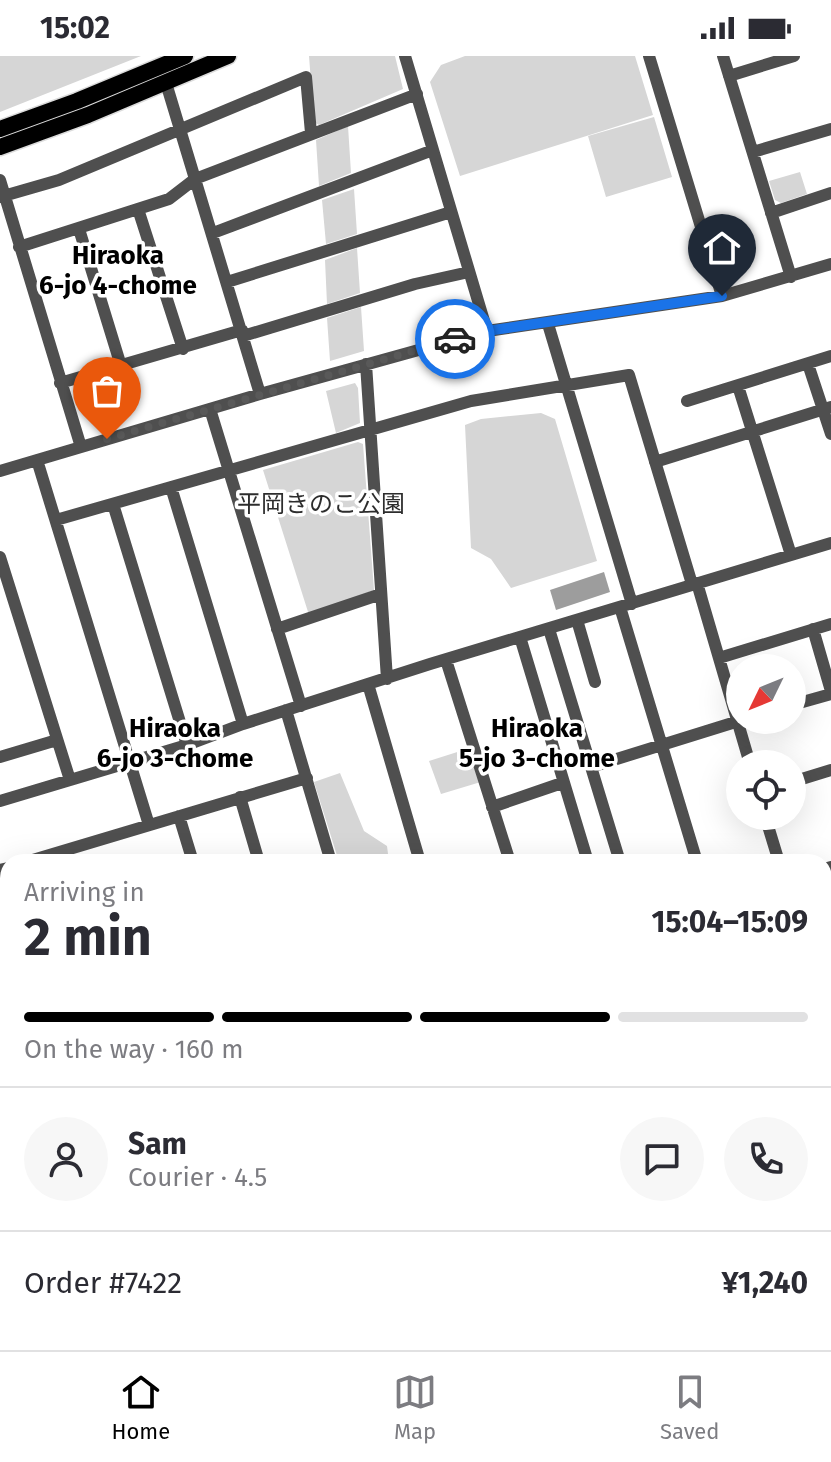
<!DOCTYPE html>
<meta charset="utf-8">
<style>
body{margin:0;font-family:"Fira Sans","Noto Sans JP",sans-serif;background:#f7f7f7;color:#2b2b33;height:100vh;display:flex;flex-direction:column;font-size:30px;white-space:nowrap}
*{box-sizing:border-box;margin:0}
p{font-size:26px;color:#7c7c81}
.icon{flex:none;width:44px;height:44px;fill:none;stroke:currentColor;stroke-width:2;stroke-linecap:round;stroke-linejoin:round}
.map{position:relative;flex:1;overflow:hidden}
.drawer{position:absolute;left:0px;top:798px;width:832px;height:496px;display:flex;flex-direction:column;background:#fff;border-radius:24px 24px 0 0;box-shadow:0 8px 32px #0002}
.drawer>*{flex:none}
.needle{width:52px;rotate:227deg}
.fabs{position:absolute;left:726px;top:598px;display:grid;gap:16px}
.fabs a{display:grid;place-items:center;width:80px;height:80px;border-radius:50%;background:#fff;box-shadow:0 8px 32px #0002;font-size:40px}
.pin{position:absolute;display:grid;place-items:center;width:68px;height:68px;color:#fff;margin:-82px -34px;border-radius:50% 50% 50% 0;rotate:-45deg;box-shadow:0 0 8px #0007}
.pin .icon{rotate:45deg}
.courier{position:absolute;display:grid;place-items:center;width:80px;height:80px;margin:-40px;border:6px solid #1a73e8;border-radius:50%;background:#fff;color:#222;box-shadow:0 2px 10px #0007}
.summary em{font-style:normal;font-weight:700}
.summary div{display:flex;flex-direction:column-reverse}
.summary{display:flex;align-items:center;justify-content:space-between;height:136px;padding:0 24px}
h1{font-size:52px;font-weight:700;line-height:60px}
.bar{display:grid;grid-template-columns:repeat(4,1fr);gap:12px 8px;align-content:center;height:96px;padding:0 24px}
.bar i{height:10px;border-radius:6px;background:#e1e1e2}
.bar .active{background:#000}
.bar p{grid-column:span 4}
.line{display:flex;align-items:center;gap:20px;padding:0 24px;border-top:2px solid #e1e1e2}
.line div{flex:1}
.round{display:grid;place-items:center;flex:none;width:84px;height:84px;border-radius:42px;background:#f7f7f7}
.status{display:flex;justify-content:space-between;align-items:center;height:56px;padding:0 40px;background:#fff;direction:ltr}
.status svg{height:22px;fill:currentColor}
.menu{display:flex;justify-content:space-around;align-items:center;height:112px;border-top:2px solid #e1e1e2;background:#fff;font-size:22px;color:#7c7c81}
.menu a{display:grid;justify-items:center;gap:4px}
.menu .active{color:#000}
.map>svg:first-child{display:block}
.green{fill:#d6d6d6}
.water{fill:#9d9d9d}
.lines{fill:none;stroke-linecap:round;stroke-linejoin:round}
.major-casing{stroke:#dbdbdb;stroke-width:19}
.minor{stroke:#4f4f4f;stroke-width:12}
.major{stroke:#000;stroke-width:16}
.done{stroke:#595959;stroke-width:8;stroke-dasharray:0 14.4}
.route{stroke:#1a73e8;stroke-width:10}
.labels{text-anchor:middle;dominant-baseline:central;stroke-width:7;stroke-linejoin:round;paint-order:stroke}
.park-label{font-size:24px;fill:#2d2d2d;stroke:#fff}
.neighbourhood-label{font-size:26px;font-weight:bold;fill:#000;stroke:#fff}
</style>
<div class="status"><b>15:02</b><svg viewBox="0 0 49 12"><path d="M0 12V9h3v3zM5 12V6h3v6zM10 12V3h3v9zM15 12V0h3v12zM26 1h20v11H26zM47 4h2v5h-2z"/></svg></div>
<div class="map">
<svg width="831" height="1294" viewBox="0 0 831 1294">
<rect width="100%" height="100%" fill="#fff"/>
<!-- green -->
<path class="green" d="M0 0H141L0 56Z
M309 0H395L403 33 319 69 314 66Z
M465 0H635L653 59 460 120 430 26 441 9Z
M654 61 672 121 606 141 588 80Z
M348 70 351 117 319 130 316 84Z
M800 116 807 138 781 147 775 144 769 125Z
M354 133 357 178 326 188 322 144Z
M357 192 360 237 327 248 325 204Z
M361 251 364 295 330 305 327 262Z
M355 327 358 332 360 367 336 377 326 335Z
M541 357 555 363 597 505 511 532 491 503 471 492 465 369 481 363Z
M358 386 363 388 374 534 309 559 263 414Z
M473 691 484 725 441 738 429 705Z
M340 717 364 775 387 790 389 806H339L314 726Z"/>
<!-- water -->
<path class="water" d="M604 516 610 536 556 554 550 534Z"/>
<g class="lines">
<defs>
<path id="major" d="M0 73 77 45 185 0
M0 91 88 59 228 0"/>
</defs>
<!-- major casing -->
<use href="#major" class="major-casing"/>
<!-- minor -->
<path class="minor" d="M405 0 487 275
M649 0 722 240
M723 0 791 221
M729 20 794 0
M166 27 260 338
M753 96 831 73
M0 124 81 391
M0 141 59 124 306 21 311 77
M138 153 183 293
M771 157 831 137
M79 173 121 310
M213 177 433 94
M19 191 169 143 195 123 417 38
M227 226 451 156
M548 268 632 548
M243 280 415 228 469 216
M366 308 387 623
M808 308 831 378
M60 327 242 274
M738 330 791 499
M687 345 831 300
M210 353 301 650
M37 404 149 769
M655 406 831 351
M0 415 260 338 487 275 722 240 831 208
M171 431 243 668
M113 448 187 689
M56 464 471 345 629 319 692 528
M0 501 70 724
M697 527 750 708
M620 551 697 806
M577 564 595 626
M277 573 381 538
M549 573 620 806
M813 573 831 635
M520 581 588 806
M719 602 831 568
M446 604 510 806
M368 628 420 806
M792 649 831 638
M286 654 331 806
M0 701 57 684
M591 711 742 664
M792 726 831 714
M240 741 259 806
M0 745 187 689 243 668 430 608 831 487
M492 751 562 727
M179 760 193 806
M765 760 779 806
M26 806 307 722
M824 813 831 811
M0 814 8 812
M0 821 8 846
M824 895 831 893
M0 953 8 973
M824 970 831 967
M824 1034 831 1054
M0 1057 8 1055
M0 1095 8 1092
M824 1096 831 1097
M0 1125 8 1122
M824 1157 831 1154
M69 1286 71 1294
M106 1286 108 1294
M189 1286 192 1294
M474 1286 476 1294
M653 1286 657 1294
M28 1294 39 1290
M357 1294 385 1286"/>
<!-- major -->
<use href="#major" class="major"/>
</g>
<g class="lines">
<!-- done -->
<path class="done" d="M107 383 455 283"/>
<!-- route -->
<path class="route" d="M455 283 487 275 722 240"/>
</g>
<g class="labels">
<!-- park labels -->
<g class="park-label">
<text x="321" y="448">平岡きのこ公園</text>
</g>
<!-- neighbourhood labels -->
<g class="neighbourhood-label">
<text x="118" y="199">Hiraoka<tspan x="118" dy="30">6-jo 4-chome</tspan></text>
<text x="175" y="672">Hiraoka<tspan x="175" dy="30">6-jo 3-chome</tspan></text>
<text x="537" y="672">Hiraoka<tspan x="537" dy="30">5-jo 3-chome</tspan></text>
</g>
</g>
</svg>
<div class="fabs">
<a><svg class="needle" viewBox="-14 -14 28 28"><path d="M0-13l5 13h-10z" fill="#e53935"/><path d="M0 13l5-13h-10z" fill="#7c7c81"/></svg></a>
<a><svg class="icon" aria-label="locate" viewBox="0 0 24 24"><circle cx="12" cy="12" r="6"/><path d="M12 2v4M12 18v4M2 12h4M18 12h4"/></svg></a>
</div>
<div class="pin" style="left:107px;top:383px;background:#ea580c"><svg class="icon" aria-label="bag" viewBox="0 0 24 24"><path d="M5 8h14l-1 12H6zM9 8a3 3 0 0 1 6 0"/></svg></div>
<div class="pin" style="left:722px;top:240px;background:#1f2937"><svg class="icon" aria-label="home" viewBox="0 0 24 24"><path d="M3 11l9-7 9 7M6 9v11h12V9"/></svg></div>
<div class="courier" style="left:455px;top:283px"><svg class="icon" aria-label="car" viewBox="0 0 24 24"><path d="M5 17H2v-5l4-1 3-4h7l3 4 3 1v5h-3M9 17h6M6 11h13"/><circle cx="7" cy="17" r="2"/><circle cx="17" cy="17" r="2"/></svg></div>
<section class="drawer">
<div class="summary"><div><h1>2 min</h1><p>Arriving in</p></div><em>15:04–15:09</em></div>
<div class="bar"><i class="active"></i><i class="active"></i><i class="active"></i><i></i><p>On the way · 160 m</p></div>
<div class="line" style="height:144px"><a class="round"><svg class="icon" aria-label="person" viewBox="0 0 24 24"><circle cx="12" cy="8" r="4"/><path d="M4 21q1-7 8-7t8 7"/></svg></a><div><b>Sam</b><p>Courier · 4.5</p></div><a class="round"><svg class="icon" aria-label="chat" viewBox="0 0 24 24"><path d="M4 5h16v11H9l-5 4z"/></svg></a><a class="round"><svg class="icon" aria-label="phone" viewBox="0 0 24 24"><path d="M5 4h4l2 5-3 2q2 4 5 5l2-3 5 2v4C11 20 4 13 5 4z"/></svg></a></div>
<div class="line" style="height:104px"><div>Order #7422</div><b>¥1,240</b></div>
</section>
</div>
<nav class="menu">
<a class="active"><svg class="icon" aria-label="home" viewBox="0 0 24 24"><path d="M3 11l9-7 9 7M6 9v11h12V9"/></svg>Home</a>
<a><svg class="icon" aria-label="map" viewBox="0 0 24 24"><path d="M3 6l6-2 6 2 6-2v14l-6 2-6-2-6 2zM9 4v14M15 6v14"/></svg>Map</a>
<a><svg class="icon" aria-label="saved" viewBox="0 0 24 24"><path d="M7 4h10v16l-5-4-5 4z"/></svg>Saved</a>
</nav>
